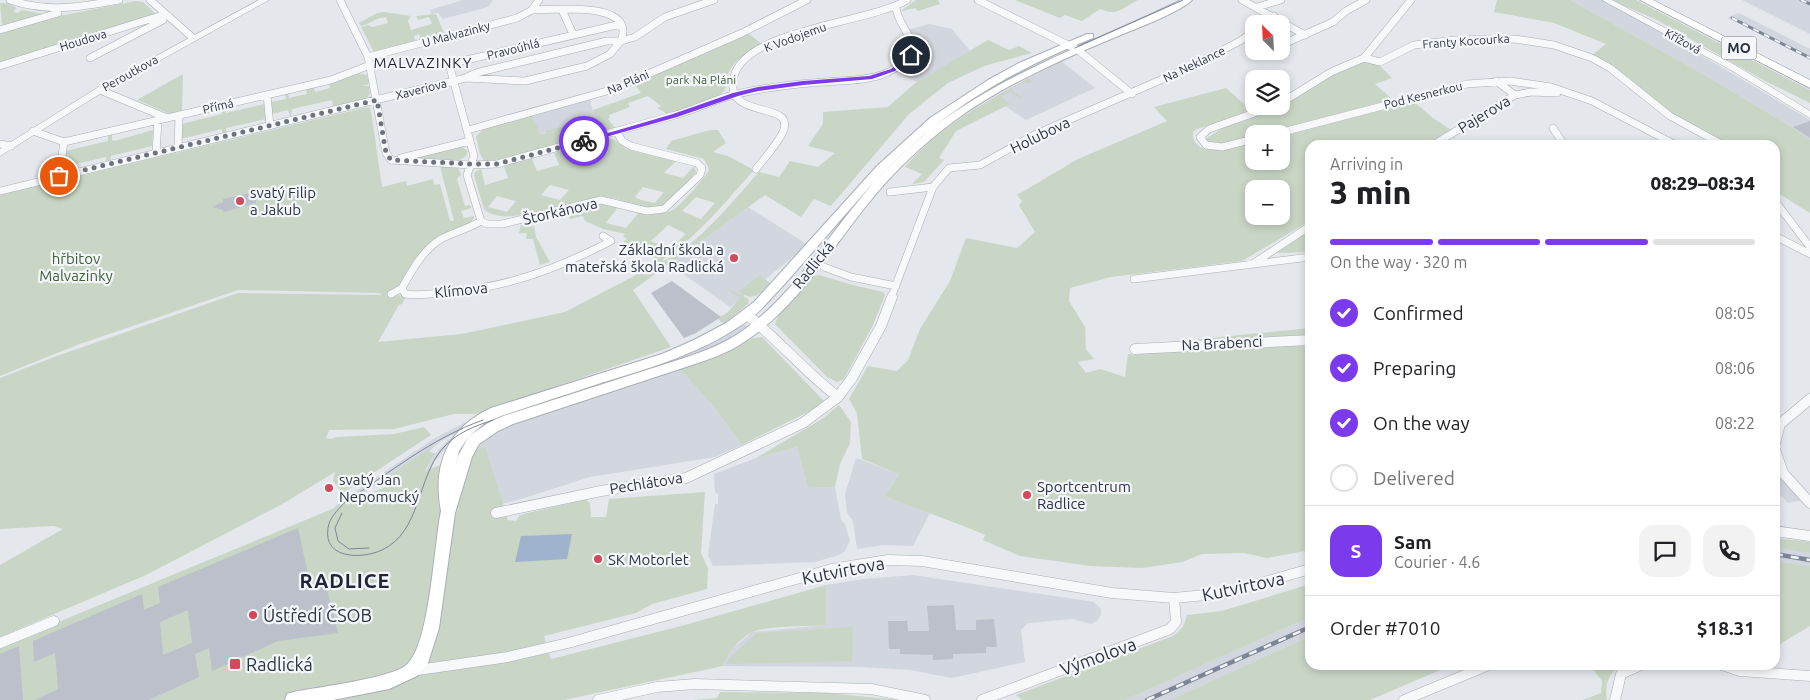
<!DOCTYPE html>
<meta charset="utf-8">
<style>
body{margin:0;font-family:Ubuntu,sans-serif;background:#f2f2f2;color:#202124;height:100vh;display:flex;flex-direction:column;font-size:19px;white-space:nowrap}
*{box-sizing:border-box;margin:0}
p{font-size:16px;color:#757577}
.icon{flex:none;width:28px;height:28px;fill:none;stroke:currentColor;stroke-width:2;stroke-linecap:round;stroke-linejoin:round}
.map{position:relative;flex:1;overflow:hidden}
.panel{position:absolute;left:1305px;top:140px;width:475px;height:530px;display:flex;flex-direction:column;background:#fff;border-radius:15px;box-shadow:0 2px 8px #0003}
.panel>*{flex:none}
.needle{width:32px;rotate:336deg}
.fabs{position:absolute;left:1245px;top:15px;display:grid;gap:10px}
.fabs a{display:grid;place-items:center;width:45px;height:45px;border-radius:10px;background:#fff;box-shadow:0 2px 8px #0003;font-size:25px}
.pin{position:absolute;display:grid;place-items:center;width:42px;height:42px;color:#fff;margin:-21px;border:2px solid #fff;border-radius:50%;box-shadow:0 1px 5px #0007}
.courier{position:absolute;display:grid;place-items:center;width:50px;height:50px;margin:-25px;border:4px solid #7c3aed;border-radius:50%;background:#fff;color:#222;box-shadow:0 1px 6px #0007}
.overview em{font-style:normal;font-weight:800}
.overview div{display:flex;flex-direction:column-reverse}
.overview{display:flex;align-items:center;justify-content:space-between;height:85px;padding:0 25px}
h1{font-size:32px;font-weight:800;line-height:38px}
.bar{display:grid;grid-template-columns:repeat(4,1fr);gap:8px 5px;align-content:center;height:60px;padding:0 25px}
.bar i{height:6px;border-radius:4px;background:#e0e0e0}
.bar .selected{background:#7c3aed}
.bar p{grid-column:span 4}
.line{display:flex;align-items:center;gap:12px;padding:0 25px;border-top:1px solid #e0e0e0}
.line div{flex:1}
.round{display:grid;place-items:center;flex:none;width:52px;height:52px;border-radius:15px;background:#f2f2f2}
ol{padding:0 25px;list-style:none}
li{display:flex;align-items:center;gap:15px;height:55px}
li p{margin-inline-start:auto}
li .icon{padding:5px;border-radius:50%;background:#7c3aed;color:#fff;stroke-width:4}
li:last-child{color:#757577}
li i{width:28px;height:28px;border:2px solid #e0e0e0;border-radius:50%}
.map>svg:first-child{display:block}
.built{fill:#d2d6de}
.green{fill:#c9d6c5;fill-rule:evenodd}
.water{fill:#9fb4cc}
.building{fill:#bbc0ca;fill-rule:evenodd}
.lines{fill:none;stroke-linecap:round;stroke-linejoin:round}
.minor-far1-casing{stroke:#a9aeb7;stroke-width:8}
.minor-casing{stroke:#a9aeb7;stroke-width:11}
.tertiary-casing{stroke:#a9aeb7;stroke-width:1}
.secondary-casing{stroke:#a9aeb7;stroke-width:2}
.trunk-casing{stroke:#8b94a3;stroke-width:1}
.minor-far1{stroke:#f7f8fa;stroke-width:7}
.minor{stroke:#f7f8fa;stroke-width:10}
.tertiary{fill:#f7f8fa;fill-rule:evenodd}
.secondary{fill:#fff;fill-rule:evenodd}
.trunk{fill:#fff;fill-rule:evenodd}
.tram{stroke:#7d8696;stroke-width:1}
.rail-far1-casing{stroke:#7d8696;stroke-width:3}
.rail-casing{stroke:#7d8696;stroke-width:4.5}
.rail-far1{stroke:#f4f6f9;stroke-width:2;stroke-dasharray:6;stroke-linecap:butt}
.rail{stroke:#f4f6f9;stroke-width:2.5;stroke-dasharray:8;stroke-linecap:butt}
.route{fill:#7c3aed}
.done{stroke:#6c737f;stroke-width:5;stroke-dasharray:0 9}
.poi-dot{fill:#d1495b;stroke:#f4f6f9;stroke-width:2}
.labels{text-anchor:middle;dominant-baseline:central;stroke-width:4.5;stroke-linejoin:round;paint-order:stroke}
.far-street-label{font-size:12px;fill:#2b3445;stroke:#f4f6f9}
.far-park-label{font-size:12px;fill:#3f6138;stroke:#f4f6f9}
.shield{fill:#f4f6f9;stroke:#676e7b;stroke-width:1}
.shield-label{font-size:14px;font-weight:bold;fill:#2b3445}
.far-quarter-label{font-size:15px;letter-spacing:1px;fill:#1d2536;stroke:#f4f6f9}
.street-label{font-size:15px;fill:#2b3445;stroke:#f4f6f9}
.poi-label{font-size:15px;fill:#2b3445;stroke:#f4f6f9;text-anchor:start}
.park-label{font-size:15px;fill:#3f6138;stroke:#f4f6f9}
.near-street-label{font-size:18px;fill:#2b3445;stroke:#f4f6f9}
.near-poi-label{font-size:18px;fill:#2b3445;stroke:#f4f6f9;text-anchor:start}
.district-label{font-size:20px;font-weight:bold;letter-spacing:1px;fill:#1d2536;stroke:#f4f6f9}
</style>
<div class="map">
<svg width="1810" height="700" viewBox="0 0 1810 700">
<rect width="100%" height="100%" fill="#e4e7ec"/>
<!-- built -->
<path class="built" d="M463 0H493L488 7 443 19 438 13 431 14 430 10Z
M1570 0H1601L1664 33 1810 120V140L1792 127 1701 73Z
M1742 0H1810V34Z
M1739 13 1810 49V60L1728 17Z
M929 24 952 29 970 51 918 83 896 71 907 64 916 52V42L907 30Z
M1060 60 1095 88 1026 120 993 98Z
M590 100 595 118 539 134 532 115Z
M748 207 808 245 730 307 669 264Z
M744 324 750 328 721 346 487 422 488 417 701 347Z
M680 369 713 406 742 445 715 457 590 477 521 499 471 512 474 451 487 437 504 428 530 418Z
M464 423 466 425 462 430 445 439 364 493 352 504 342 520 339 529 341 536 346 543 353 546 369 545 389 534 401 521 409 508 433 456 447 441 460 432 434 462 408 530 399 543 383 554 361 561 340 560 327 552 322 543 321 532 324 521 338 503 435 438Z
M797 447 808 488 835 487 841 520 845 524 850 541 845 551 839 555 815 562 713 566 708 555 715 504H718V494L715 493 714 474 756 458Z
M856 458 899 474 887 493V497L930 513 913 546 883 545 857 549 853 521 847 513 845 494Z
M1775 458 1803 500 1788 503 1775 489Z
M1775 548 1810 553V566L1775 561Z
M913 575 1094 602 1101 609V615L1097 621 1091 624 1073 619 1028 623 1021 630 1025 662 952 678 910 670 860 667 723 666 724 660 731 650 752 632 826 625V585L864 579Z
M1310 617V636L1170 700H1125Z"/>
<!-- green -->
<path class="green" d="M916 0H938L940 4 918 11 915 8 901 11Z
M1015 0H1138C1123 7 1118 17 1100 9L1082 21 1065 15 1060 18Z
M1497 0H1570L1701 73 1792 127 1810 140V213L1775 191V145H1727L1666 110 1629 78 1591 56 1606 44 1554 23 1494 12Z
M1611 0H1636L1810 90V103L1767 82 1655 19Z
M136 1 143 2 156 14 0 63V33L59 16Z
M0 3H7L17 8 13 11 17 13 22 10 44 14 2 26Z
M384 12 411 16 408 21 411 30 432 24 429 17 418 20 416 16 436 14 444 33 421 39 419 34 414 36 415 41 374 52 361 27 368 25 372 27 388 23 386 17C372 19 373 23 361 26L359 23 377 13Z
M748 33 763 45C749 51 734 59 728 74 727 79 727 85 725 89 716 105 681 111 665 115L666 113 657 108 661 106 648 96 628 103 630 107 609 115 610 118 608 119 616 129 505 159 484 161 480 154 476 137C484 123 517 119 532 115L540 134 546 133 545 131 595 118 593 110 641 93 634 84Z
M988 40 1009 50 1019 46 1032 53 984 66 948 83 909 114 831 206 814 199 801 217 765 195 633 290 671 347 476 414H454L394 429 329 430 326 438 331 439 337 437 394 434 424 427 431 435 343 493 333 481 335 472 286 502 146 575 0 637V565L63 529 54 526 0 529V378L54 357 238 293 382 295 379 293 238 290 77 345 0 376V195L368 107 370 108 372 117 382 187 406 181 407 186 433 179 434 185 440 184 450 221H454L440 166 458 168 461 175 457 179 465 206 470 205 471 208 461 211 464 218 473 216 474 217C470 229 448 232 438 239 414 253 406 274 393 297L399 295 406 297 402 304 399 305 378 342 462 334 565 312 634 276 657 259 623 242 627 239 623 236 625 234 603 229 585 221 583 216 570 219 569 214 589 209V205L603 204 618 207 606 223 626 228 639 212C651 214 662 215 673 210 679 207 708 175 709 169L704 159 666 149 671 141 710 130H718L726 143 713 152 728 156 754 170C725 202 699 236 662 260L664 261C702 241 730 204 759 172L779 177 790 161 818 167 835 153 808 146 823 124V112L888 107 914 84ZM255 191 256 195 262 194V197L256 199V203L224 211 223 209 216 207 223 202V199ZM696 197 715 203 701 219 682 211ZM668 225 686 234 669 249 651 241Z
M1357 62 1378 64 1392 78 1375 84 1393 100 1268 134H1254V137L1214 146 1204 140 1230 123 1281 106 1320 80Z
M357 73 367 75 369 84 362 86H369L370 94 366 99 333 107 332 100 292 109 291 118 288 110 272 114 271 102 286 99 285 94 288 93 289 98 307 94 306 89 314 87 315 92 330 88 329 83Z
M183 74 182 112 170 114 137 100Z
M1029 78 1032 81 1030 84 1025 82 1010 89 1022 98 1021 99 1010 92 1000 96 1010 104 956 131 939 158 944 160 924 182 912 184 922 174 905 167C939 127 983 103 1029 78Z
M1226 88 1253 112 1197 129 1193 132C1192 162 1239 146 1254 142V161H1281V135L1413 101 1433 118 1451 130 1428 145H1310V221L1242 261 1111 277 1070 288 1069 301 1085 327 1086 349 1094 359 1078 362 1086 373 1100 369 1125 377 1128 354 1139 355 1142 345 1310 328V550L1267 558 1244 553 1202 554 1182 562 1143 568 1090 566 1020 556 983 540 985 535 971 529 887 497V493L899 474 862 459 857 413 849 399 868 366 897 371 908 360 920 329 950 281 966 238 1017 248 1035 232 1019 205 1022 201 1017 195 1078 159 1167 121 1154 107ZM1254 189H1281V216H1254Z
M265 104 266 119 226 128V133L222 134V129L181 139 182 124 222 114V109L225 108 226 113Z
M153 130 152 146 111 156 110 162H106V157L63 167 65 151 108 141V136L112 135V140L114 141Z
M607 138 615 140 626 149 676 161 664 173 683 178 694 166 696 172 665 205C648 212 629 201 612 198 603 196 594 198 585 200 562 204 502 228 484 209L474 175 475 172 481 169 485 185 508 178 504 166 532 159 537 171 559 165 554 153 581 145 587 158 608 152 603 141ZM550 185 569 190 560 200 541 195ZM643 187 663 192V193L655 203 641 200 635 197ZM497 196 516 201 507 212 488 207Z
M461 146 468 151 465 157 459 160 417 159 418 156Z
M528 224 529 227 534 226 536 237 550 262 540 265 533 239H526L527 233H519L521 225Z
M1310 230V252L1276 253Z
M760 275 770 283C762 291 756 301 745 295L743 296 749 300 748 304 725 323 721 322 718 318 727 313 740 298 726 288 729 285 727 288 741 296 743 294 739 291Z
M819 275 849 284 883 292 885 295 873 325 844 379 837 382 827 377 775 324 779 314 813 276Z
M762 337 826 403 742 445 713 406 680 369 716 357 753 338Z
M839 405 851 422 850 443 840 464 835 487 808 488 797 447 756 458 822 419Z
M435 445 429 452 435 453 425 471 485 447 508 520 516 521 519 516 523 514 579 501 586 500 590 503 591 517H606L609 499 705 492 701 553 708 568 707 589 652 604 636 613 544 636 551 659 685 625 826 585V625C807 627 770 625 753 632 743 635 724 656 723 666L564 700H0V646L388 486 383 480Z
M1775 538 1810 542V553L1775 548Z
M1775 561 1810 566V626L1775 647Z
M1310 584V617L1125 700H1022L1016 695 1173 636 1183 627 1187 615 1222 611Z
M853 627 852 661 727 664 728 659 757 633Z
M1310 636V665H1452L1370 700H1170Z
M1590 665H1622C1609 672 1604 685 1607 700H1583L1601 693 1602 681Z
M720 692 827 693 900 700H694L717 698Z"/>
<!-- water -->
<path class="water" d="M572 534 567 559 515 562 521 536Z"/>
<!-- building -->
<path class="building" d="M1810 121V138L1793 127Z
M256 191V203L224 212 223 210 212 207 223 202V199Z
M672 281 721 317 696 333 684 338 651 293Z
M298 528 311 588 325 582 338 633 278 641 212 671 209 648 195 654 199 677 149 700H35L58 689 55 653 34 662 33 641 142 594 144 610 160 603 158 587ZM188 610 192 643 163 655 160 622Z
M954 605 956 630H976V620L994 619 997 647H986V653L953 654V659L933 660V655L900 654V649H889L888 621H907L908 631H929L927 606Z
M19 646 23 700H0V654Z"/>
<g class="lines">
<defs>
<path id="minor-far1" d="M10 0C47 13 81 7 119 0
M150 0 193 38
M340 0 368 57 386 153 391 160
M978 0 1078 50 1132 94
M1242 0 1305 35
M1257 7 1281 0
M562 10 573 34
M1264 24 1274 16
M0 30 58 13
M1281 45 1333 22 1346 11 1366 0
M1260 54 1266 51
M368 57 517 18 532 10 539 0
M90 58 163 20
M1364 58 1380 62 1414 45 1455 40 1515 39 1554 45 1592 58 1610 68 1670 116 1723 145
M0 66 166 14
M467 77 476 73 607 41H621C637 0 554 10 532 10
M100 90 167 118
M267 95 270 126
M1515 95 1531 92 1557 93
M1281 103 1331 72 1364 58 1411 0
M1553 128 1564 145
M468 130 614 89 742 33 807 0
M33 131 64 142
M617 132 622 141 631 146 697 163 702 168 700 175 664 209 647 211 601 200 502 224H487L481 221 467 175 474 156 449 64 621 24
M1275 134 1467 84 1510 81 1551 87 1592 101 1676 145
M1254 139 1222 147 1206 145 1200 137 1209 129 1274 106
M64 142 331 80 370 65
M0 144 11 146
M1433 145 1515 95 1496 81
M178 148 179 115
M156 153 158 120
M401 158 470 141
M391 160 471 165 497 164C555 148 614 132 672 116 694 110 715 99 737 94 770 86 804 83 838 81 868 80 898 77 913 48 910 33 898 23 896 8
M756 169C764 159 778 143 783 132 797 99 722 122 734 76 747 29 869 23 907 0
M59 176 64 142
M0 191 466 78 525 81 587 66 610 54 621 41 635 37 665 17 714 0
M890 192 933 187
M1775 201 1810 247
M481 221C468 229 454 232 441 239 423 250 412 270 402 288L405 294C419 296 433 294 447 292 506 288 559 268 611 241L603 236
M1775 236 1810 254
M1254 263 1310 226
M824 267 851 277 896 286
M1134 279 1310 257
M391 294 402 288
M891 298 933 187 949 168 980 165 1034 135 1188 68 1240 41 1254 31"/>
<path id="minor" d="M747 315C779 340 805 372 838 397
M1135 349 1310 340
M1775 443 1780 424 1810 399
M1775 450 1783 473 1810 503
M496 513 601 491 686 478 803 423 838 397 852 378 881 326 892 297
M1775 531 1810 536
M0 643 54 621
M1722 665 1740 671 1810 676
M411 671 508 657 568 643 832 569 888 560 922 561 1112 593 1174 598 1227 593 1310 569
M598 700 657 687 695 684 871 689 925 700
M982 700 1170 629 1176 622 1174 598
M1404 700 1489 665
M1615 700 1621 674 1641 665"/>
<path id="tertiary" d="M259 0H269L103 92 0 156V149L97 88Z
M1602 0H1612L1735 65 1810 111V118L1729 69Z"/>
<path id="secondary" d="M1181 0H1192C1179 13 1130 31 1111 39 1056 62 1002 86 954 121 922 145 892 173 867 205 829 252 796 309 744 342 728 353 710 359 692 365L513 424 498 431 479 444 472 457 455 513 439 628 428 663 417 676 389 689 333 700H285L287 694 293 692C319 687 386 679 405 666 430 649 434 543 441 511 432 464 448 428 491 408L662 354 694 340 726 323 754 302 877 166 930 118 988 80 1019 63 1087 34H1093V38C998 76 927 121 859 199 833 228 808 258 782 287 771 298 762 310 750 319 706 352 653 367 601 383 568 394 534 405 501 416L485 423 469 436 488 423 503 416 684 358C705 351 726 343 745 329 792 295 823 243 860 199 878 176 899 156 921 137 998 73 1092 44 1181 0ZM469 436 458 456 455 467 459 451Z"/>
<path id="trunk" d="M1640 0H1653L1810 80V88Z"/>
</defs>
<!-- minor-far1 casing -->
<use href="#minor-far1" class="minor-far1-casing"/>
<!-- minor casing -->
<use href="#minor" class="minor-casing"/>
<!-- tertiary casing -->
<use href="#tertiary" class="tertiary-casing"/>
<!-- secondary casing -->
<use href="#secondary" class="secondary-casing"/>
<!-- trunk casing -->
<use href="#trunk" class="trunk-casing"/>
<!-- minor-far1 -->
<use href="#minor-far1" class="minor-far1"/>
<!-- minor -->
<use href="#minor" class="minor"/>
<!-- tertiary -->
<use href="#tertiary" class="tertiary"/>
<!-- secondary -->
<use href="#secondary" class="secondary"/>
<!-- trunk -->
<use href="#trunk" class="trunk"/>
<!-- tram -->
<path class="tram" d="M1075 48 1183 0
M483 420C432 438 389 473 344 503 338 510 329 518 328 528 323 560 363 559 382 550 421 532 417 477 443 448 456 433 475 426 493 420
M342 513 335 528 338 541 349 549 369 548"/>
<defs>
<path id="rail-far1" d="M1801 0 1810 4
M1732 18 1810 58"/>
<path id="rail" d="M1775 554 1810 560
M1147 700 1310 627"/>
</defs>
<!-- rail-far1 casing -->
<use href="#rail-far1" class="rail-far1-casing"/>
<!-- rail casing -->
<use href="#rail" class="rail-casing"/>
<!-- rail-far1 -->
<use href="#rail-far1" class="rail-far1"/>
<!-- rail -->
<use href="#rail" class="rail"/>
</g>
<!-- route -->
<path class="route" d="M909 54 914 55 895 71 872 79 803 85 758 91 738 96 677 117 584 143 581 141 673 114 733 93 758 87 803 81 869 76 891 69Z"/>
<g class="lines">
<!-- done -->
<path class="done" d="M59 176 377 100 386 153 391 160 471 164H497L584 141"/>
</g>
<!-- markers -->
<g class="poi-dot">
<circle cx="240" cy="201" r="5"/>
<circle cx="734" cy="258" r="5"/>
<circle cx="329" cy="488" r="5"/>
<circle cx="1027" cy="495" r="5"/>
<circle cx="598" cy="559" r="5"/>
<circle cx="253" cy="615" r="5"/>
<rect x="229" y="658" width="12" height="12" rx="2.5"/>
</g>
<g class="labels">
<!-- far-street labels -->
<g class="far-street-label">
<text transform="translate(456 34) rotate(-15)">U Malvazinky</text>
<text transform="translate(795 37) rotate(-20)">K Vodojemu</text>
<text transform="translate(83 40) rotate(-17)">Houdova</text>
<text transform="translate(1466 41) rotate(-4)">Franty Kocourka</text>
<text transform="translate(1683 41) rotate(29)">Křížová</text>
<text transform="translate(513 49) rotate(-14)">Pravoúhlá</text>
<text transform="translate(1194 64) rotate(-26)">Na Neklance</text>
<text transform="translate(130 73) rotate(-29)">Peroutkova</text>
<text transform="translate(628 82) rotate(-23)">Na Pláni</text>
<text transform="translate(421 89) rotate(-14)">Xaveriova</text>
<text transform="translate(1423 95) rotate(-14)">Pod Kesnerkou</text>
<text transform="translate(218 106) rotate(-13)">Přímá</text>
</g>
<!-- far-park labels -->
<g class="far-park-label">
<text x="701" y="79">park Na Pláni</text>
</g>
<!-- shield labels -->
<rect class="shield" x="1721.5" y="36.5" width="35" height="23" rx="4"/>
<g class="shield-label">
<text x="1739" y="48">MO</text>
</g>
<!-- far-quarter labels -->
<g class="far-quarter-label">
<text x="423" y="62">MALVAZINKY</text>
</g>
<!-- street labels -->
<g class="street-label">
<text transform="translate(1484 114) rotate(-31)">Pajerova</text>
<text transform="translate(1040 135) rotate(-26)">Holubova</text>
<text transform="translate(560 211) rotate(-13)">Štorkánova</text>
<text transform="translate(813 265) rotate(-51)">Radlická</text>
<text transform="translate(461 290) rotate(-6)">Klímova</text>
<text transform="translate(1222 343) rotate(-3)">Na Brabenci</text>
<text transform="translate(646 483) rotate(-9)">Pechlátova</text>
</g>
<!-- poi labels -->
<g class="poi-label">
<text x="250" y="192">svatý Filip<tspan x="250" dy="17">a Jakub</tspan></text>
<text x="724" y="249" text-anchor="end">Základní škola a<tspan x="724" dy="17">mateřská škola Radlická</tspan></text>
<text x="339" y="479">svatý Jan<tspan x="339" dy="17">Nepomucký</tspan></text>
<text x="1037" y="486">Sportcentrum<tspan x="1037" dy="17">Radlice</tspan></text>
<text x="608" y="559">SK Motorlet</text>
</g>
<!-- park labels -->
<g class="park-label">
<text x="76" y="258">hřbitov<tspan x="76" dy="17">Malvazinky</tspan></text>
</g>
<!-- near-street labels -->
<g class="near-street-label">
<text transform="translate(843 570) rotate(-11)">Kutvirtova</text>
<text transform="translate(1243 586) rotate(-12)">Kutvirtova</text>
<text transform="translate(1098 656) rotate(-20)">Výmolova</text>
</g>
<!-- near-poi labels -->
<g class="near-poi-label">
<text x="263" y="615">Ústředí ČSOB</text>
<text x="246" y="664">Radlická</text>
</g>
<!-- district labels -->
<g class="district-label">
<text x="345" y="580">RADLICE</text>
</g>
</g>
</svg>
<div class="fabs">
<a><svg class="needle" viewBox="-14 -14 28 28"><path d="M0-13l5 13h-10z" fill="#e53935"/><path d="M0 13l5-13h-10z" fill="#757577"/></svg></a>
<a><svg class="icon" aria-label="layers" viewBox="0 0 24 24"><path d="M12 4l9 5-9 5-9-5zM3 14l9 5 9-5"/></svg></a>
<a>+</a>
<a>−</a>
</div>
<div class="pin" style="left:59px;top:176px;background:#ea580c"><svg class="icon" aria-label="bag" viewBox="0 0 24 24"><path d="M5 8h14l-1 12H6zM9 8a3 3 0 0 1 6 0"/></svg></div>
<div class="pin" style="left:911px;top:55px;background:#1f2937"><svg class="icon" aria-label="home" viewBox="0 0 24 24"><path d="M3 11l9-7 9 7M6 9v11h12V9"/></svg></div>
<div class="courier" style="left:584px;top:141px"><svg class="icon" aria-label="bike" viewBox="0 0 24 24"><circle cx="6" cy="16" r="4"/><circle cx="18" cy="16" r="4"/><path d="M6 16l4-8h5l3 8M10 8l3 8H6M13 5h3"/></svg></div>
<section class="panel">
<div class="overview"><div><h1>3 min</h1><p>Arriving in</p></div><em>08:29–08:34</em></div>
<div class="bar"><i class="selected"></i><i class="selected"></i><i class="selected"></i><i></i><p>On the way · 320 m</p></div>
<ol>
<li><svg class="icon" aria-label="check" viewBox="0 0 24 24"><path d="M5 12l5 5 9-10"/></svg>Confirmed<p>08:05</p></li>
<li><svg class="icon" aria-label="check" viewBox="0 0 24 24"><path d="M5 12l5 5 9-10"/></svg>Preparing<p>08:06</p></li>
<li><svg class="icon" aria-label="check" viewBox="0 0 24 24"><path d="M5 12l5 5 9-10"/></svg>On the way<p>08:22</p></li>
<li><i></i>Delivered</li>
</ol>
<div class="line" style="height:90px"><b class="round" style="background:#7c3aed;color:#fff">S</b><div><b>Sam</b><p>Courier · 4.6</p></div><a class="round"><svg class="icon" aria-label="chat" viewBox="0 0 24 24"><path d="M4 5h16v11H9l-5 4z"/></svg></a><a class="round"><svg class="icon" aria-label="phone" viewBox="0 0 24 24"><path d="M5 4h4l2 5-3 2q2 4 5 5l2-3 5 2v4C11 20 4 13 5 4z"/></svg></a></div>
<div class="line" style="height:65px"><div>Order #7010</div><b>$18.31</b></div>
</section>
</div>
